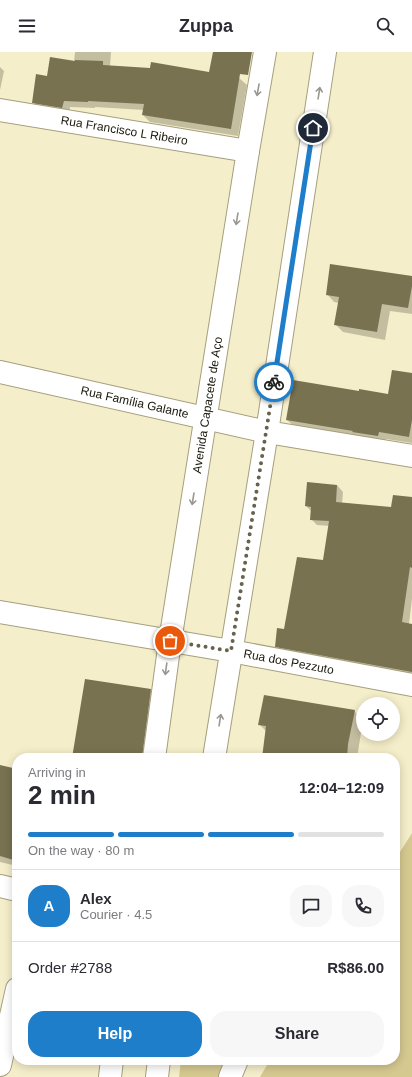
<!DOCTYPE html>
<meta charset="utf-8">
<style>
body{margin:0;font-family:Arial,sans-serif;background:#f7f7f7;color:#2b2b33;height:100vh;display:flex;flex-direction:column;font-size:15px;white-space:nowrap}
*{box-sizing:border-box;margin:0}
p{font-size:13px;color:#7c7c81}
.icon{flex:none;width:22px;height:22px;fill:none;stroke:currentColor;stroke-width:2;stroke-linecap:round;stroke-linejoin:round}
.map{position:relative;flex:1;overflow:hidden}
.sheet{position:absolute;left:12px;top:701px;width:388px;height:312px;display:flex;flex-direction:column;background:#fff;border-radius:16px;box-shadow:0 2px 10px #0003}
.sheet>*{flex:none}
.controls{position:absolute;left:356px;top:645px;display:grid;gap:8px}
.controls a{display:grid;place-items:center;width:44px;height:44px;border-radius:50%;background:#fff;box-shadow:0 2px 10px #0003;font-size:20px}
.pin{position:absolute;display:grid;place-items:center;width:34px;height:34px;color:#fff;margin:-17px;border:2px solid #fff;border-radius:50%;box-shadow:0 1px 4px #0007}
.courier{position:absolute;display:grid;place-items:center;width:40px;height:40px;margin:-20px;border:3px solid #1e7eca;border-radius:50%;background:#fff;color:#222;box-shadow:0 1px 5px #0007}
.summary em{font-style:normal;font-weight:700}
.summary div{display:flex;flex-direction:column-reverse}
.summary{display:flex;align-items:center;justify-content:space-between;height:68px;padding:0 16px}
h1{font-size:26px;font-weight:700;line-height:30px}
.bar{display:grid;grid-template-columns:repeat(4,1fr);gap:6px 4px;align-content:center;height:48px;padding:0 16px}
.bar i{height:5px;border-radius:3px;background:#e1e1e2}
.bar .on{background:#1e7eca}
.bar p{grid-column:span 4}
.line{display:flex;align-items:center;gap:10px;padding:0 16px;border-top:1px solid #e1e1e2}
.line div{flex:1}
.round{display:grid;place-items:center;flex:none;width:42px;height:42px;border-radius:16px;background:#f7f7f7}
.action{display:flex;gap:8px;margin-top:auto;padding:8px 16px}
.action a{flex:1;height:46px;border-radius:16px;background:#1e7eca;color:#fff;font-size:16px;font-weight:700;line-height:46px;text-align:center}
.action a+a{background:#f7f7f7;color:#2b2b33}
header{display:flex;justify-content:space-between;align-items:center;height:52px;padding:0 16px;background:#fff;font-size:18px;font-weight:700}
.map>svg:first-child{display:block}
.green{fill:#d5c990}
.shadow{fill:#0003}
.building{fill:#787251}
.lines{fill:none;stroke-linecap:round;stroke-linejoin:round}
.street-casing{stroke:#a69f7d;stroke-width:24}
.street{stroke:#fff;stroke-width:22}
.oneway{stroke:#989791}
.done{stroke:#66624d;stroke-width:4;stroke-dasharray:0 7.2}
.route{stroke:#1e7eca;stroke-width:5}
.labels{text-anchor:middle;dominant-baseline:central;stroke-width:3;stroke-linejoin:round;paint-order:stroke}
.street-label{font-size:12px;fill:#19170a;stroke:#fffbe5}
</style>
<header><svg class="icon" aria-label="menu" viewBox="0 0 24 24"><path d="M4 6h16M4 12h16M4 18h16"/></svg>Zuppa<svg class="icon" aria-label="search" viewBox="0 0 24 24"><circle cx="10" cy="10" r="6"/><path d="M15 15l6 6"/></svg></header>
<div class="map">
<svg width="412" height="1025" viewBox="0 0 412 1025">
<rect width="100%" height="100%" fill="#f5eeca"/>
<!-- green -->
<path class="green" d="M412 781V1025H260L270 1008H395V808Z
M181 1008H224L218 1025H179Z"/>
<!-- shadow -->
<path class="shadow" d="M75 0H111L110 14 150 17 151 12 239 26 247 33 238 84 150 70 143 63 144 58 95 55V56L70 55 69 62 40 57 33 50 48 25 74 10Z
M0 15 4 19 0 38Z
M412 225V262L390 259 385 288 343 280 335 272 339 251 334 250 327 242Z
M412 322V391L386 387 385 391 295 375 287 368 360 340 389 343Z
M337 433 343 440 342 452 392 456 412 446V547L409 572 412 573V624L282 600 276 594 324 510 330 474 317 473 311 467 312 460 306 454Z
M150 638 159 646 151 706H73Z
M354 659 363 668 357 706H263L266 679 259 672Z
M0 714 17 718V814L0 810Z"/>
<!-- building -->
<path class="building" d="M213 0H252L248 23 240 22 231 77 142 63 144 52 88 49V50L64 49 62 56 32 51 36 22 47 24 50 5 75 9V8L103 9V13L150 16 151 10 209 20Z
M330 212 412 224V234L408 256 382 252 377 280 334 273 339 245 326 243Z
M392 318 412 321V368L409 385 379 380 378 384 352 380 353 379 286 368 293 328 359 339V337L388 342Z
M307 430 337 433 336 450 391 455 393 443 412 445V516L410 515 402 570 412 572V620L275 595 277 576 284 577 297 505 323 508 329 469 310 468 311 455 305 454Z
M85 627 151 637 142 706H72Z
M264 643 355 658 348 692 347 706 310 703V706H262L266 674 258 673Z
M0 713 17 717V809L0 804Z"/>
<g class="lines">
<defs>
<g id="street">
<path id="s1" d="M0 58 248 99"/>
<path id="s2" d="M0 320 267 380 412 404"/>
<path id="s3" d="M0 560 231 599 412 633"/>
<path id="s4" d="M154 706 170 589 248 99 265 0"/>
<path d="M214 706 267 380 325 0"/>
<path d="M0 834 17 838"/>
<path d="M0 1013 17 937"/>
<path d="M110 1025 112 1008"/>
<path d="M157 1025 159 1008"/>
<path d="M230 1025 237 1008"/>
</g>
</defs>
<!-- street casing -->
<use href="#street" class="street-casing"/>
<!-- street -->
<use href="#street" class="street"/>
</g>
<!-- one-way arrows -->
<defs><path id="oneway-shaft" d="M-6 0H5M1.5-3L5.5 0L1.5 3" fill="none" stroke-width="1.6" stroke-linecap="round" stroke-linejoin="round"/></defs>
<g class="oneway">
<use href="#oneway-shaft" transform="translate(258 38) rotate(100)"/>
<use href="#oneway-shaft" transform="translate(319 41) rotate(-81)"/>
<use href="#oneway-shaft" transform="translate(237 167) rotate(99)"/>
<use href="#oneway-shaft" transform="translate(193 447) rotate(99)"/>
<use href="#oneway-shaft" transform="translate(166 617) rotate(98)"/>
<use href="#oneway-shaft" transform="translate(220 668) rotate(-81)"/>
</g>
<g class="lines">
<!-- done -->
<path class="done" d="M170 589 231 599 274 330"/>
<!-- route -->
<path class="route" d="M274 330 313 76"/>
</g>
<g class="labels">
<!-- street labels -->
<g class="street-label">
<text stroke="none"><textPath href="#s1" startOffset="126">Rua Francisco L Ribeiro</textPath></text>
<text stroke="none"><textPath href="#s2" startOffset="138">Rua Família Galante</textPath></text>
<text stroke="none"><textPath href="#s4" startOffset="357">Avenida Capacete de Aço</textPath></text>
<text stroke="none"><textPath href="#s3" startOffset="293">Rua dos Pezzuto</textPath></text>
</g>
</g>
</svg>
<div class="controls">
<a><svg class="icon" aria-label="locate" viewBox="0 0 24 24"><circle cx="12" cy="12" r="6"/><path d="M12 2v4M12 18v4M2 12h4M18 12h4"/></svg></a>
</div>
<div class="pin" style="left:170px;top:589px;background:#ea580c"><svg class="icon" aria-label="bag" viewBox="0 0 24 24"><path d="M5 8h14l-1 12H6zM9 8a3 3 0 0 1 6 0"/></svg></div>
<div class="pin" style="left:313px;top:76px;background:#1f2937"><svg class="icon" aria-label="home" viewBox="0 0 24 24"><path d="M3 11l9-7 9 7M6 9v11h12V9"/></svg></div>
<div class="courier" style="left:274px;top:330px"><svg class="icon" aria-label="bike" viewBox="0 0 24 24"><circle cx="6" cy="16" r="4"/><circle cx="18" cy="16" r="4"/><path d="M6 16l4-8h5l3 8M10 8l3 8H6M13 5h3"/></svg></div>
<section class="sheet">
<div class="summary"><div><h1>2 min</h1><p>Arriving in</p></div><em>12:04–12:09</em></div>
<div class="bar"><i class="on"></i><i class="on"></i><i class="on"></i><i></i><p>On the way · 80 m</p></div>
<div class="line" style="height:72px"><b class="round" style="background:#1e7eca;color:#fff">A</b><div><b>Alex</b><p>Courier · 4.5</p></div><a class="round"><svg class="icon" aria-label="chat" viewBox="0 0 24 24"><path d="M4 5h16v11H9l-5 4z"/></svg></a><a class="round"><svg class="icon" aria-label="phone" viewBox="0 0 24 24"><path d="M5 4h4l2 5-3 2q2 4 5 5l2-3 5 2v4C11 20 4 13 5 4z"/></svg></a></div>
<div class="line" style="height:52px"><div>Order #2788</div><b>R$86.00</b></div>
<div class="action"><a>Help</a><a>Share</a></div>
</section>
</div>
